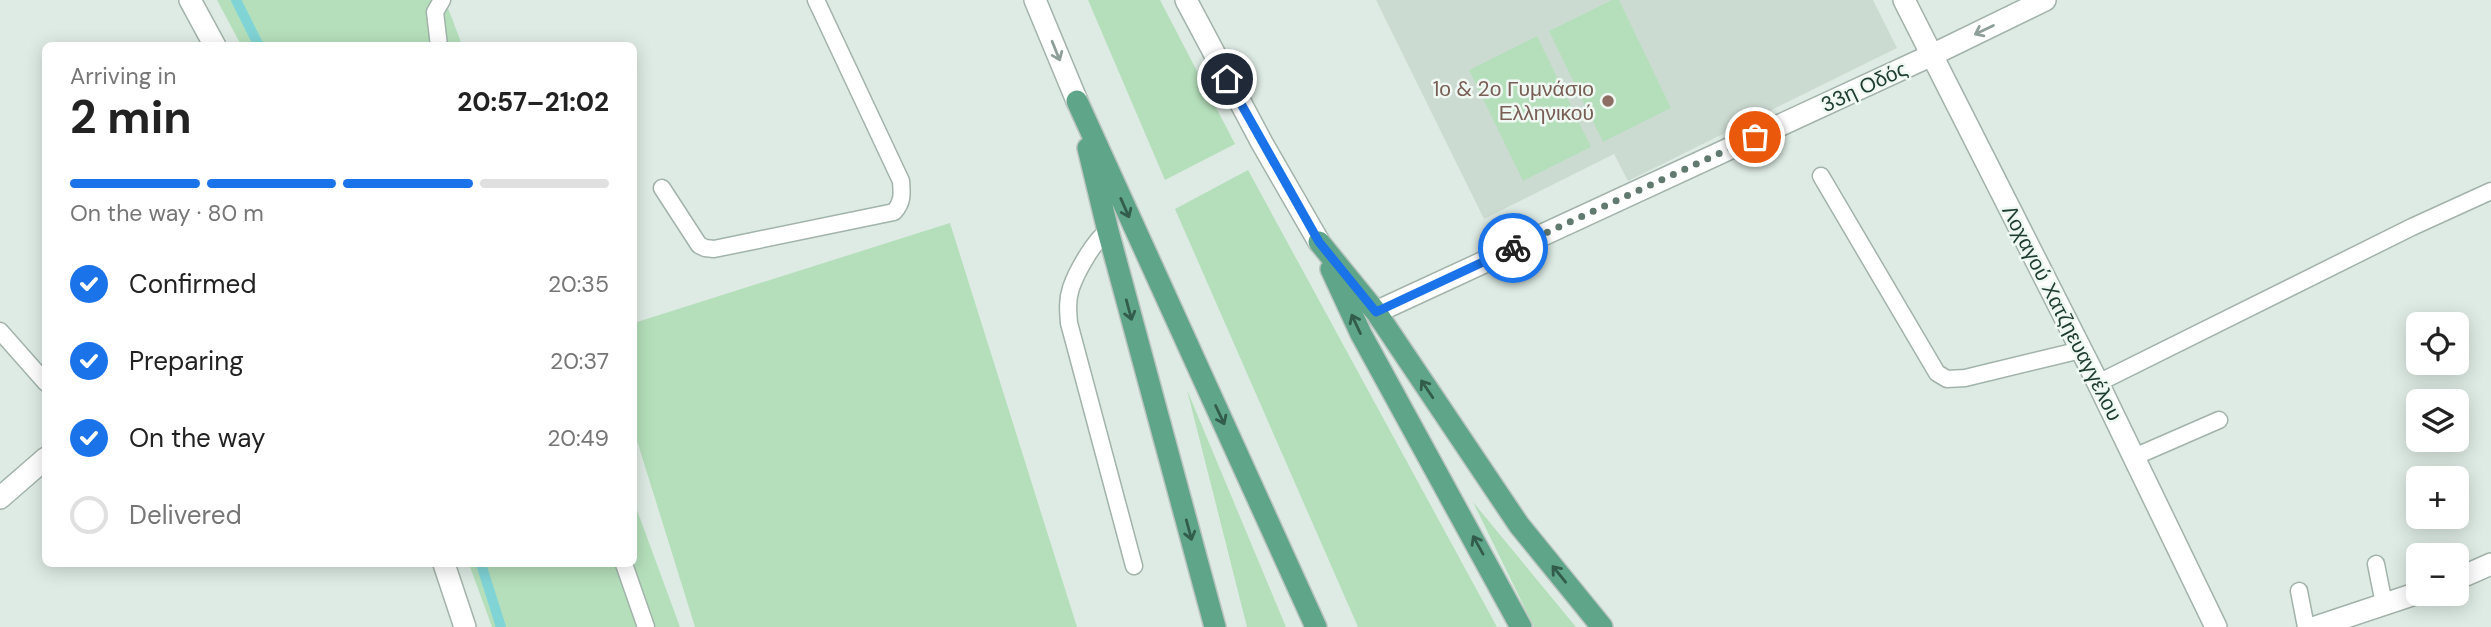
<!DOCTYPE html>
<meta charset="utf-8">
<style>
body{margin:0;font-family:"DM Sans",sans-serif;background:#f2f2f2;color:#222;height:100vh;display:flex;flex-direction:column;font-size:26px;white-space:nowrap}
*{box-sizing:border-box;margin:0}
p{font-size:23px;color:#767676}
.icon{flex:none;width:38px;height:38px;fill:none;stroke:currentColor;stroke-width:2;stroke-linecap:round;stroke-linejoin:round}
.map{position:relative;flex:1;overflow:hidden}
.side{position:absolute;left:42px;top:42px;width:595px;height:525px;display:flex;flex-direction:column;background:#fff;border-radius:10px;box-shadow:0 4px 18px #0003}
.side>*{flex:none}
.tools{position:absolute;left:2406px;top:312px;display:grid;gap:14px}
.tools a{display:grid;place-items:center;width:63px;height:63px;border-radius:10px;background:#fff;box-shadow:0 4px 18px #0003;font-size:35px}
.pin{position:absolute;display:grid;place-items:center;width:60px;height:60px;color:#fff;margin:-30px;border:4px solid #fff;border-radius:50%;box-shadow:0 2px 7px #0007}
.courier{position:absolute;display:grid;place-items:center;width:70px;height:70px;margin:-35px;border:5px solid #1a73e8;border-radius:50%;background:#fff;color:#222;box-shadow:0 2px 9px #0007}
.head em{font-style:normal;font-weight:700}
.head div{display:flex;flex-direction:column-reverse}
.head{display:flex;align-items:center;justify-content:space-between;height:119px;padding:0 28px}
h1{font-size:46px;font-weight:700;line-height:52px}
.bar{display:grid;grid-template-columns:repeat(4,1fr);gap:10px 7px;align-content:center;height:84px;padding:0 28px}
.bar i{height:9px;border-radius:5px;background:#e0e0e0}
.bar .on{background:#1a73e8}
.bar p{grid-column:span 4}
ol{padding:0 28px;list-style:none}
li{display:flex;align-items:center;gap:21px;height:77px}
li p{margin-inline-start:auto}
li .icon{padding:7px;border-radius:50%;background:#1a73e8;color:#fff;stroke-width:4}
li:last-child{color:#767676}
li i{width:38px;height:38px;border:4px solid #e0e0e0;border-radius:50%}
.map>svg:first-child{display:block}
.built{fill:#ccdbd2}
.green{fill:#b5dfbb}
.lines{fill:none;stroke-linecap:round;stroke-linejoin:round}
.stream{stroke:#81d4d6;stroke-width:10}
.service-casing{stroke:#a1b3aa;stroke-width:19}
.minor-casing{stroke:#a1b3aa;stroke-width:24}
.tertiary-casing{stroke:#a1b3aa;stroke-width:24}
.primary-casing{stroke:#bcc5c1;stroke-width:24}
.service{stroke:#fff;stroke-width:16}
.minor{stroke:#fff;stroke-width:21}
.tertiary{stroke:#fff;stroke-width:21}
.primary{stroke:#5fa589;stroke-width:21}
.oneway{stroke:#8e9e98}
.oneway2{stroke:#325c4b}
.done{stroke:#617a6f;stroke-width:7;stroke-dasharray:0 12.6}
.route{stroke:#1a73e8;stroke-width:9}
.education-dot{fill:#8d6e63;stroke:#eff8f2;stroke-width:2.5}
.labels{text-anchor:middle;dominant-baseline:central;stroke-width:5;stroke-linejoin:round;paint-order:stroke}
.street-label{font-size:21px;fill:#1e3d30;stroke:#eff8f2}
.education-label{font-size:21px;fill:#785e54;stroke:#eff8f2;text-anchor:end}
</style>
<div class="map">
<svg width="2491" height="627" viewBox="0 0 2491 627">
<rect width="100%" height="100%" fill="#deebe4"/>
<!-- built -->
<path class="built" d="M1376 0H1873L1897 48 1628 181 1614 154 1484 219Z"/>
<!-- green -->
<path class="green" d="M217 0H445L462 45H241Z
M1088 0H1160L1235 144 1165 180Z
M1612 0H1619L1671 108 1603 142 1549 31Z
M1537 36 1591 147 1523 181 1469 70Z
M1248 170 1497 627H1358L1175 209Z
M950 223 1077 627H695L634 431V323Z
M1187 390 1286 627H1247Z
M634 502 680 627H492L469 564H634Z
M1473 502 1576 627H1534Z"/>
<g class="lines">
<!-- stream -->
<path class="stream" d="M236 0 259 46
M481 564 501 627"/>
<defs>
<path id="service" d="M439 46 435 12 442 0
M1821 176 1937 373 1947 379 1965 378 2081 350
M662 188 699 245 705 248 714 249 894 212C903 202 902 194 901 181L816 0
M1108 231C1094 240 1076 273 1071 288 1067 300 1068 311 1069 323L1134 566
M0 331 46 383
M2098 383 2412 227 2491 191
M2134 457 2219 420
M624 564 646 627
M2376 564 2384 604
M2299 591 2306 627"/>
<path id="minor" d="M190 0 215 46
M1904 0 2098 383 2216 627
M1376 312 1932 55 2045 0
M0 498 46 458
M444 564 465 627
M2457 579 2491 564
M2316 627 2418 593"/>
<path id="tertiary" d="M1035 0 1077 101
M1186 0 1262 143 1319 242"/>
<path id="primary" d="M1077 101 1316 627
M1088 148 1108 231 1215 627
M1319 242 1376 312 1519 525 1602 627
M1331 269 1361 334 1521 627"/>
</defs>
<!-- service casing -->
<use href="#service" class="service-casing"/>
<!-- minor casing -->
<use href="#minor" class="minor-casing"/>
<!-- tertiary casing -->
<use href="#tertiary" class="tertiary-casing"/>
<!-- primary casing -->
<use href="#primary" class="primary-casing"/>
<!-- service -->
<use href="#service" class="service"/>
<!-- minor -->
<use href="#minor" class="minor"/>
<!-- tertiary -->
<use href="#tertiary" class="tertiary"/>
<!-- primary -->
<use href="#primary" class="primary"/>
</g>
<!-- one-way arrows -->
<defs><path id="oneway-shaft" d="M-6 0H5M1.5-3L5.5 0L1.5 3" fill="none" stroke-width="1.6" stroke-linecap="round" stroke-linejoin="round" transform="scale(1.75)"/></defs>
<g class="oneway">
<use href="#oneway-shaft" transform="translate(1984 30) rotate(154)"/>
<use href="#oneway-shaft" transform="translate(1056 51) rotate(68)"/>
</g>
<g class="oneway2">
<use href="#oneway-shaft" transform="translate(1125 208) rotate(66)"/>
<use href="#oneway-shaft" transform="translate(1129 310) rotate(75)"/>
<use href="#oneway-shaft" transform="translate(1356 324) rotate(-115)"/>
<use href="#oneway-shaft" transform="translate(1427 389) rotate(-124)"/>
<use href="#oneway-shaft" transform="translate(1220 415) rotate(65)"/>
<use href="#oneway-shaft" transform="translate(1189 530) rotate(75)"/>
<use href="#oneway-shaft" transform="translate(1478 545) rotate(-119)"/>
<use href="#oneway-shaft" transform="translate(1559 574) rotate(-129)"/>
</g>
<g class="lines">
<!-- done -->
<path class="done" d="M1513 248 1755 137"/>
<!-- route -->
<path class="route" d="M1227 79 1319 242 1376 312 1513 248"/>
</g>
<!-- markers -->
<circle class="education-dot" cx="1608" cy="101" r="7"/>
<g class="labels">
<!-- street labels -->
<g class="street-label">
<text transform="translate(1864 87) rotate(-25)">33η Οδός</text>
<text transform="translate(2062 313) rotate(63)">Λοχαγού Χατζηευαγγέλου</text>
</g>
<!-- education labels -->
<g class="education-label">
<text x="1594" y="89">1ο &amp; 2ο Γυμνάσιο<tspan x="1594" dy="24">Ελληνικού</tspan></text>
</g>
</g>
</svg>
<div class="tools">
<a><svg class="icon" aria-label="locate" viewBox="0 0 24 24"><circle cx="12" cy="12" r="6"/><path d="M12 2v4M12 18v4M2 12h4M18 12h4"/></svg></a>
<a><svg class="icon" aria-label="layers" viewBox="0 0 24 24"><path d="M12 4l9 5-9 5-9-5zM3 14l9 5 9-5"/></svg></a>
<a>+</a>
<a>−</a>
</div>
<div class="pin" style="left:1755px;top:137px;background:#ea580c"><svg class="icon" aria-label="bag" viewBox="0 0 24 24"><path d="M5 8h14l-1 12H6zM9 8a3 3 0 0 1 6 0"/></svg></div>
<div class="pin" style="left:1227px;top:79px;background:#1f2937"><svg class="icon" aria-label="home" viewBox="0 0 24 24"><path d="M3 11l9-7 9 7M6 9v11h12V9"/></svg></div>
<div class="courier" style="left:1513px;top:248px"><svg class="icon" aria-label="bike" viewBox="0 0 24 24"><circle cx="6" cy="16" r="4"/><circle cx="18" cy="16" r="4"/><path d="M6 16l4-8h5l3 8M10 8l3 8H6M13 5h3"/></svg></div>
<section class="side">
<div class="head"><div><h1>2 min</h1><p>Arriving in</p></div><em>20:57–21:02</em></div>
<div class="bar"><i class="on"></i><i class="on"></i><i class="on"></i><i></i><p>On the way · 80 m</p></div>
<ol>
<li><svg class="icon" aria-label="check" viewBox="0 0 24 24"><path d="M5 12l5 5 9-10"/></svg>Confirmed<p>20:35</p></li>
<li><svg class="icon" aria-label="check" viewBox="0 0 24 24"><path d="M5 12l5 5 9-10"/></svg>Preparing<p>20:37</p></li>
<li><svg class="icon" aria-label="check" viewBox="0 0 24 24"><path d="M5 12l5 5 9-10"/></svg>On the way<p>20:49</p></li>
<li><i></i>Delivered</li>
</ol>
</section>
</div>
